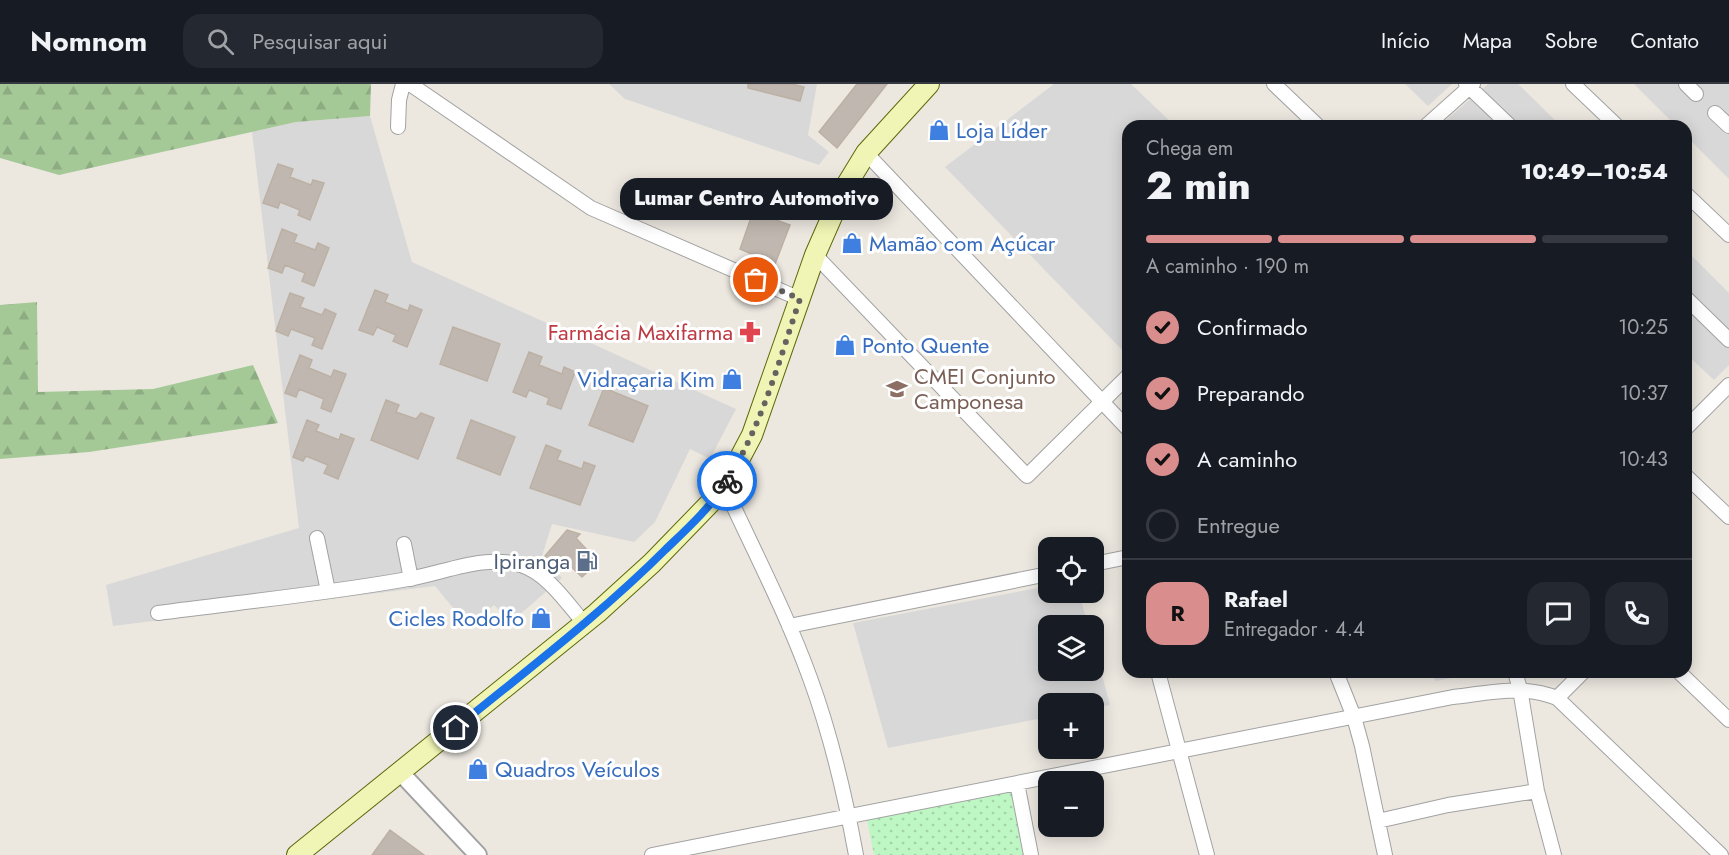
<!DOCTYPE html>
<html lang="pt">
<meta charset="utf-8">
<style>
body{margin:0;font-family:Jost,sans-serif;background:#242831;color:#f1f3f6;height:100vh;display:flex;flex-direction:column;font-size:22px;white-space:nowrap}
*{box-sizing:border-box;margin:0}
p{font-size:20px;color:#9ea1a6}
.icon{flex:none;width:33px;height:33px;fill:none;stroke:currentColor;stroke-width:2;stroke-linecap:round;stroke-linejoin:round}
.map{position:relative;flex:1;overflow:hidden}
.side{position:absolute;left:1122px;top:36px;width:570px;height:558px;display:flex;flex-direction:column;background:#171b24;border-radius:18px;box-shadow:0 3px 15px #0003}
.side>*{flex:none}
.fabs{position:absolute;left:1038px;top:453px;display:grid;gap:12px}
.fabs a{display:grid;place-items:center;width:66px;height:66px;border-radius:12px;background:#171b24;box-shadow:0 3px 15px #0003;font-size:30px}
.pin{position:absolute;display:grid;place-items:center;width:51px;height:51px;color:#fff;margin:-26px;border:3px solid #fff;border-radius:50%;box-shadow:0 2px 6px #0007}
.courier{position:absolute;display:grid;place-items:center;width:60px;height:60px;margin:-30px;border:4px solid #1a73e8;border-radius:50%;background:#fff;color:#222;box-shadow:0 2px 8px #0007}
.bubble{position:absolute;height:42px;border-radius:18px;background:#171b24;box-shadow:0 3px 15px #0003;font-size:20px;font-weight:800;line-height:42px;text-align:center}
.head em{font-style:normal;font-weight:800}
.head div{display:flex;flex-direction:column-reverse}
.head{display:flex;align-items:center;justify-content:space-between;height:102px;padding:0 24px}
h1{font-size:39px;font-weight:800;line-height:45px}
.bar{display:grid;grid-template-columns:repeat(4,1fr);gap:9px 6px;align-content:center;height:72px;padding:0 24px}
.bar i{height:8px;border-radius:4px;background:#363941}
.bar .selected{background:#d98d8c}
.bar p{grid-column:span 4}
.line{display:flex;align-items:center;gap:15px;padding:0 24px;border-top:2px solid #363941}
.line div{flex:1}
.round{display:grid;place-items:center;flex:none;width:63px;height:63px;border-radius:18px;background:#242831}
ol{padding:0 24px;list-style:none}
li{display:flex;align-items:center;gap:18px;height:66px}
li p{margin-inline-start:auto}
li .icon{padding:6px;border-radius:50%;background:#d98d8c;color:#111;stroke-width:4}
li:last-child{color:#9ea1a6}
li i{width:33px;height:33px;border:3px solid #363941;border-radius:50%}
header{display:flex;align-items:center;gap:36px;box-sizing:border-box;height:84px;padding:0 30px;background:#171b24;border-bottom:2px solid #363941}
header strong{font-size:28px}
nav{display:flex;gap:33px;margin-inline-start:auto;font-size:21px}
.search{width:420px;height:54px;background:#242831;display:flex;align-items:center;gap:15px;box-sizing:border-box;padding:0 21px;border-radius:18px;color:#9ea1a6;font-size:22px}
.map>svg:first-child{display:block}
.residential{fill:#d9d8d8}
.forest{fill:url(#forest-firs)}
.park{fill:url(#park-dots)}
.building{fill:#c0b8b0;stroke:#bcb0a4;stroke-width:1.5}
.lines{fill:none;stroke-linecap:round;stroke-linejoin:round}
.minor-casing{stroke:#a2a2a2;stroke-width:16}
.tertiary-casing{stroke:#a2a2a2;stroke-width:20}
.secondary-casing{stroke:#5c690a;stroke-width:22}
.minor{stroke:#fff;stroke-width:14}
.tertiary{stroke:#fff;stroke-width:16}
.secondary{stroke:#f0f5b5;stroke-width:20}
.done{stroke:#646360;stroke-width:6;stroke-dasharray:0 10.8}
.route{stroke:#1a73e8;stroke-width:8}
.labels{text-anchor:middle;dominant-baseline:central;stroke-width:6;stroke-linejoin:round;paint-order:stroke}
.shop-label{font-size:22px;fill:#366cbe;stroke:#fff;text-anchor:start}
.health-label{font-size:22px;fill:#be3a42;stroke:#fff;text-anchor:end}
.education-label{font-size:22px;fill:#785e54;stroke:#fff;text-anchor:start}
.service-label{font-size:22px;fill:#4e5e75;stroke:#fff;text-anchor:end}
</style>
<header>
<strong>Nomnom</strong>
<div class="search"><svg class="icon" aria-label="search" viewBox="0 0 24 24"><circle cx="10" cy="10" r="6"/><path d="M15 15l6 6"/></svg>Pesquisar aqui</div>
<nav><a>Início</a><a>Mapa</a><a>Sobre</a><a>Contato</a></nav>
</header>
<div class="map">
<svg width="1729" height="771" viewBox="0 0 1729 771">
<defs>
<pattern id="forest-firs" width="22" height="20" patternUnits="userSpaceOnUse" patternTransform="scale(1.5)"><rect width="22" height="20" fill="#a4c997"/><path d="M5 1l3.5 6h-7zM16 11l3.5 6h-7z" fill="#8dac82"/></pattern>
<pattern id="park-dots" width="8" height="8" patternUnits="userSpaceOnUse" patternTransform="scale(1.5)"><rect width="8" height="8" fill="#bef6c4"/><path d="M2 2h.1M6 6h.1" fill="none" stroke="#a3d2a8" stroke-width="1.8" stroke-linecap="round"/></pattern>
</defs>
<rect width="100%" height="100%" fill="#ece8e0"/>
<!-- residential -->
<path class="residential" d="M609 0H817L808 51 829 68 819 81 625 15Z
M1054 0H1131L1175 42H1128L1127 271 945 83Z
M1405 0H1452L1428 22Z
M1488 0H1518L1561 42H1450L1445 37Z
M1634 0H1729V95L1686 52V42H1676Z
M370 32 412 178 736 325 710 375 690 365 655 438 634 458 552 440 542 472 562 494 511 538 494 521 469 543 435 502 113 542 106 501 299 444 252 48 296 38Z
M1686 166 1729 209V281L1714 296 1686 270Z
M1048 502V508L1079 509 1088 541 1048 542V586H1094V561L1110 621 1094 625V620H1048V633L888 664 853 539Z
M1427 588H1480L1436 597Z"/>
<!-- forest -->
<path class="forest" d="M0 0H371L370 32 296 38 59 91 0 74Z
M37 218 38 308 153 305 253 281 278 339 89 368 0 375V221Z"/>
<!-- park -->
<path class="park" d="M1011 708 1023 771H874L867 736Z"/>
<!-- building -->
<path class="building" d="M748 0H792L804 3 800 17 748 4Z
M857 0H887L837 64 819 48Z
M278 80 293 85 290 93 311 101 313 96 324 99 310 136 298 131 300 126 280 118 278 124 263 119Z
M753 128 790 141 775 180 740 165Z
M282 145 297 151 294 158 315 166 318 159 329 164 314 202 302 197 305 189 285 181 282 189 268 184Z
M375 206 388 211 385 218 408 227 410 221 422 226 407 263 393 257 396 251 377 243 373 251 359 246Z
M290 209 304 214 300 223 322 231 325 225 336 230 322 265 312 261 315 254 291 245 288 252 276 247Z
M453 243 500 260 487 297 440 280Z
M529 268 542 273 539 281 562 290 564 283 575 288 561 325 547 320 549 314 529 306 526 313 513 308Z
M300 271 312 276 309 284 331 293 334 286 346 290 331 328 321 324 324 315 299 305 296 313 285 309Z
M604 304 648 322 633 358 589 341Z
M386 316 399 321 396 328 416 335 421 329 434 334 418 375 371 356Z
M307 336 319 341 316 347 339 356 341 350 354 355 338 395 324 389 328 381 306 372 303 377 293 373Z
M471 336 515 353 500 391 457 374Z
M546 361 561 367 557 376 582 385 584 378 595 382 580 421 530 404Z
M567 446 580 450 576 454 598 478 582 493 560 472 553 480 545 472Z
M390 746 424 771H372Z"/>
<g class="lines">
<defs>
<path id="minor" d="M410 0 591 124 800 215
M1274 0 1318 42
M1466 0 1510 42
M1573 0 1617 42
M1686 0 1696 10
M1715 29 1729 42
M1426 42 1473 0
M398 43 399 16 403 0
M866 69 1128 345
M1686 110 1729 151
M815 171 1027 392 1128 292
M1686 214 1729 256
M1686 344 1729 301
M1686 392 1729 433
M724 402C753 465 786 528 810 594 831 651 845 711 856 771
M317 454 328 507
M404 460 411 495
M1094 480 1128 473
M158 529C241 518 325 510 408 495 445 489 483 470 521 481 547 489 567 519 584 539
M789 542 1048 490
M1158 588 1207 771
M1336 588 1354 633 1362 662 1385 771
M1515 588 1520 605 1537 707 1554 771
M1679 588 1729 636
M1557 614 1583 588
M1017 699 1031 771
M1378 737 1448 721 1537 707
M652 771 1453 613C1490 609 1521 600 1557 614L1721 771"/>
<path id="tertiary" d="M400 688 478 771"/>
<path id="secondary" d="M297 771 597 529 652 479 714 415 733 387 752 351 815 171 844 105 866 69 929 0"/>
</defs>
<!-- minor casing -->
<use href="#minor" class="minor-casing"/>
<!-- tertiary casing -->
<use href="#tertiary" class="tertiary-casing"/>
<!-- secondary casing -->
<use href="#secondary" class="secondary-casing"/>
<!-- minor -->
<use href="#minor" class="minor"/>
<!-- tertiary -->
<use href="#tertiary" class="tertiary"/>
<!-- secondary -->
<use href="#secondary" class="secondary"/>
</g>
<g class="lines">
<!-- done -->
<path class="done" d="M727 397C762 341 779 277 800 215L756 196"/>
<!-- route -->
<path class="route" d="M456 644C527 586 601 530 666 465 688 444 711 423 727 397"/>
</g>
<!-- icons -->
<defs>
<symbol id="shop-bare" viewBox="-9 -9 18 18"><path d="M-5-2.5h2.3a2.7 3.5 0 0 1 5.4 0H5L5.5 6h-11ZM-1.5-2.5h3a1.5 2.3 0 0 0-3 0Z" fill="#3f7fe0" stroke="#fff" stroke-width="2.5" paint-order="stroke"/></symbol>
<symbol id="pharmacy-bare" viewBox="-9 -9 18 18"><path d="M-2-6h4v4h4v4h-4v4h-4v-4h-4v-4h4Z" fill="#e0444e" stroke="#fff" stroke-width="2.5" paint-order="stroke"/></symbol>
<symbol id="school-bare" viewBox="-9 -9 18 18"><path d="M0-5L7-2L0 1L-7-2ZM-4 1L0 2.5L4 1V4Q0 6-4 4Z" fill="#8d6e63" stroke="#fff" stroke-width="2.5" paint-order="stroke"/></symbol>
<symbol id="fuel-bare" viewBox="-9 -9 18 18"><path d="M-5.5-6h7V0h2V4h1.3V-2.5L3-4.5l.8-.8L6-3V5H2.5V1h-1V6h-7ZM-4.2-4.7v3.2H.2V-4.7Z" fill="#5c6f8a" stroke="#fff" stroke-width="2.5" paint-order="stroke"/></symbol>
</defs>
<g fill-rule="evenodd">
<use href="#shop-bare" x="924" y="31" width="30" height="30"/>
<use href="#shop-bare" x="837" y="144" width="30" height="30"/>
<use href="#pharmacy-bare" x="735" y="233" width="30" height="30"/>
<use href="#shop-bare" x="830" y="246" width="30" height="30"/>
<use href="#shop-bare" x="717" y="280" width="30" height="30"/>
<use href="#school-bare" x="882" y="290" width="30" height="30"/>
<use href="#fuel-bare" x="572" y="462" width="30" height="30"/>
<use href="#shop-bare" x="526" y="519" width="30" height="30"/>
<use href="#shop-bare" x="463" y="670" width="30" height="30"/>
</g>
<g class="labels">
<!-- shop labels -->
<g class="shop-label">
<text x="956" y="46">Loja Líder</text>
<text x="869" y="159">Mamão com Açúcar</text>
<text x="862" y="261">Ponto Quente</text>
<text x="715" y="295" text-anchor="end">Vidraçaria Kim</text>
<text x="524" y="534" text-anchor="end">Cicles Rodolfo</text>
<text x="495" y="685">Quadros Veículos</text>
</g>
<!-- health labels -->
<g class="health-label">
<text x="733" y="248">Farmácia Maxifarma</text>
</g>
<!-- education labels -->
<g class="education-label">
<text x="914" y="292">CMEI Conjunto<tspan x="914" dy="25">Camponesa</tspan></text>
</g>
<!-- service labels -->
<g class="service-label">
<text x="570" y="477">Ipiranga</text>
</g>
</g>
</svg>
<div class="fabs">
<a><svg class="icon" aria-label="locate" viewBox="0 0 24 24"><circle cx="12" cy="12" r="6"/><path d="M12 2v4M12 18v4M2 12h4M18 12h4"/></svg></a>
<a><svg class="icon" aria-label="layers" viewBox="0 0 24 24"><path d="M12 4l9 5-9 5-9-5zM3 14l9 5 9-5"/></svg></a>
<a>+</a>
<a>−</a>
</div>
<div class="pin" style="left:756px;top:196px;background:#ea580c"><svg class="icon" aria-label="bag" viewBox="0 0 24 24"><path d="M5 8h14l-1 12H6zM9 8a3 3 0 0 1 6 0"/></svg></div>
<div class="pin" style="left:456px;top:644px;background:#1f2937"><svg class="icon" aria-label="home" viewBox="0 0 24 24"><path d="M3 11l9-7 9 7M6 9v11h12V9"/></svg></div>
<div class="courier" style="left:727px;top:397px"><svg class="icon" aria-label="bike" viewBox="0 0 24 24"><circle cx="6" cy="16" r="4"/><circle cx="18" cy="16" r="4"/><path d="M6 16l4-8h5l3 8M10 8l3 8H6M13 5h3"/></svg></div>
<div class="bubble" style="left:620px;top:94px;width:273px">Lumar Centro Automotivo</div>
<section class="side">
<div class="head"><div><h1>2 min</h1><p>Chega em</p></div><em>10:49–10:54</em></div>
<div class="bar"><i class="selected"></i><i class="selected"></i><i class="selected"></i><i></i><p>A caminho · 190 m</p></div>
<ol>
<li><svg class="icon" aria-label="check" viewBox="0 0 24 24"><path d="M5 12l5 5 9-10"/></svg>Confirmado<p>10:25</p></li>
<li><svg class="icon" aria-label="check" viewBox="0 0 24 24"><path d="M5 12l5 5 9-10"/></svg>Preparando<p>10:37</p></li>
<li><svg class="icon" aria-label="check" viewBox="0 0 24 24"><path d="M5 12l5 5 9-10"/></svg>A caminho<p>10:43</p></li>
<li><i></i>Entregue</li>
</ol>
<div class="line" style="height:108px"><b class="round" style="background:#d98d8c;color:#111">R</b><div><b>Rafael</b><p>Entregador · 4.4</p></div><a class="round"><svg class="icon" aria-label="chat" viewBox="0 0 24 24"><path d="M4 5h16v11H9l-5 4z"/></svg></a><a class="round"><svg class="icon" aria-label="phone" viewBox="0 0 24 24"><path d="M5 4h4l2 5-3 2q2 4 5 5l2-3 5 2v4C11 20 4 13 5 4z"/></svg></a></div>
</section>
</div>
